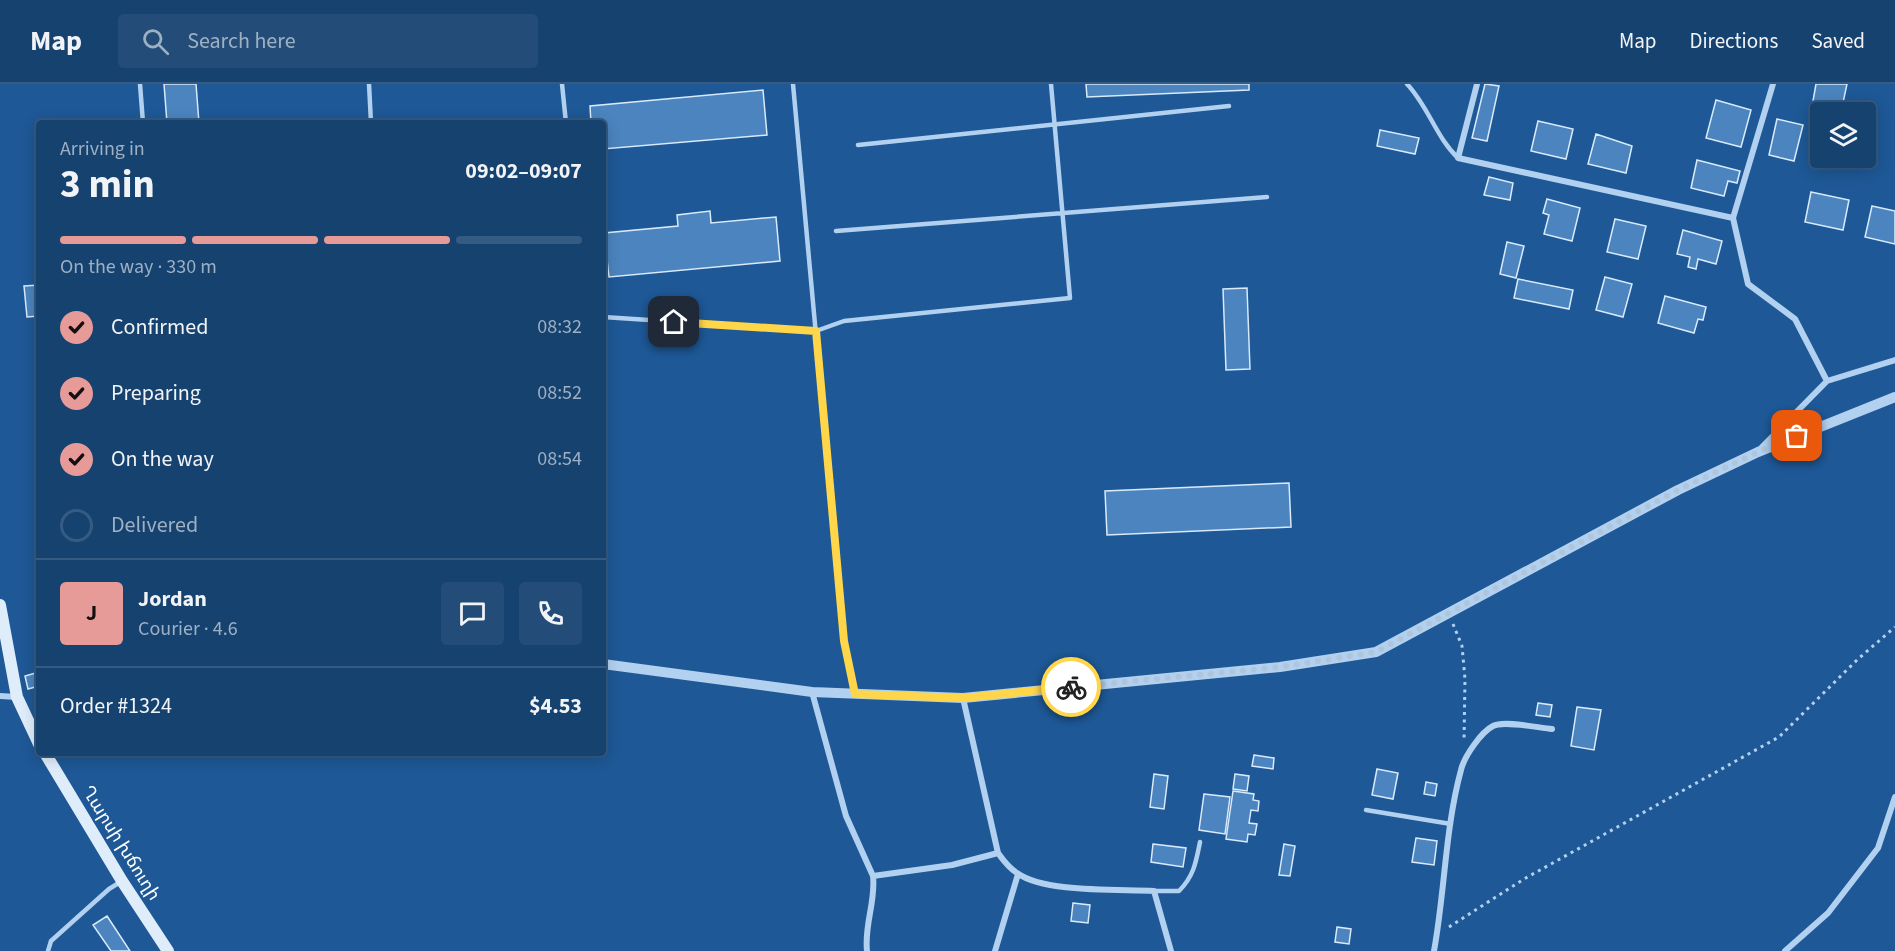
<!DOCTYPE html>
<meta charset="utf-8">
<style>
body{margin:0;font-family:"Source Sans 3","Noto Sans Armenian",sans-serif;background:#234d78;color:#f1f3f6;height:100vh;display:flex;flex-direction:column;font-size:22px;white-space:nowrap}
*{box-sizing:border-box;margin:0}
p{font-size:20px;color:#9eb0c3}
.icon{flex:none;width:33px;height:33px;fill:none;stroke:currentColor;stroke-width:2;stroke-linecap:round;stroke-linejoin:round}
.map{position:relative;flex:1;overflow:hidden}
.details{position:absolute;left:36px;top:36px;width:570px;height:636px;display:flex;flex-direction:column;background:#164270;border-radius:6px;box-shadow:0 3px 15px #0003,0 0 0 2px #355b83}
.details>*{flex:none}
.controls{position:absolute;left:1810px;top:18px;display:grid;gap:12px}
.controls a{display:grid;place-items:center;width:66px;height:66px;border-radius:6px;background:#164270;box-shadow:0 3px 15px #0003,0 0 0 2px #355b83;font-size:30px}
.pin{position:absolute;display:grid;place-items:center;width:51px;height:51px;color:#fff;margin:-26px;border-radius:12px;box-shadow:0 3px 9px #0006}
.courier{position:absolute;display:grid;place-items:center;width:60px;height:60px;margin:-30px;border:4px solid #ffd54a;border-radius:50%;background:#fff;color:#222;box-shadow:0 2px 8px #0007}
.overview em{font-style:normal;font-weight:700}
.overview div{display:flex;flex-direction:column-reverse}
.overview{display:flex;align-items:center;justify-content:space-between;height:102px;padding:0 24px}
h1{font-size:39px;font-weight:700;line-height:45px}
.bar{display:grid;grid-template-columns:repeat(4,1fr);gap:9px 6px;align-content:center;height:72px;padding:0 24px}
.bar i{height:8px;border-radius:4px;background:#355b83}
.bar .selected{background:#e69b98}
.bar p{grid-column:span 4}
.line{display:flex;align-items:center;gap:15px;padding:0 24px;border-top:2px solid #355b83}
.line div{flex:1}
.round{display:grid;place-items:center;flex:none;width:63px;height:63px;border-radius:6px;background:#234d78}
ol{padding:0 24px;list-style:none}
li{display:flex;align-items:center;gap:18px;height:66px}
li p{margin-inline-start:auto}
li .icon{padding:6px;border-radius:50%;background:#e69b98;color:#111;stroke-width:4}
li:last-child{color:#9eb0c3}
li i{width:33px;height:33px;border:3px solid #355b83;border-radius:50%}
header{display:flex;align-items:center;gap:36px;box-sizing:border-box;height:84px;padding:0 30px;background:#164270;border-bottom:2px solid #355b83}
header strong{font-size:28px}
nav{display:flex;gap:33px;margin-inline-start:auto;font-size:21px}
.search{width:420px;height:54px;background:#234d78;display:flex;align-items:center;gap:15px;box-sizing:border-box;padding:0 21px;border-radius:6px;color:#9eb0c3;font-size:22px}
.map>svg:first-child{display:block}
.building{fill:#4b84be;stroke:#d9eafb;stroke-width:1.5}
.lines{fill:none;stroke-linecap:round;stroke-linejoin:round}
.path{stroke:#b2d0ef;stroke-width:3;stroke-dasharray:3 4.5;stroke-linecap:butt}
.service{stroke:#b2d0ef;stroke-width:4.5}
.minor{stroke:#b2d0ef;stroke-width:6}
.tertiary{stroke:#b2d0ef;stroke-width:10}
.secondary{stroke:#dfedfb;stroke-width:12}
.done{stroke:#b0c5da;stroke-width:6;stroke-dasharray:0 10.8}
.route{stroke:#ffd54a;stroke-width:8}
.labels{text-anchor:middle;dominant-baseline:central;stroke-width:4.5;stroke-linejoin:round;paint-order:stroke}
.street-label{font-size:18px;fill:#fff;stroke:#1e5896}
</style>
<header>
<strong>Map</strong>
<div class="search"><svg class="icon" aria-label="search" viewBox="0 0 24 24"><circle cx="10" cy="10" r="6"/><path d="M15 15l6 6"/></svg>Search here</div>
<nav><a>Map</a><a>Directions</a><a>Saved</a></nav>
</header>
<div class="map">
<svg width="1895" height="867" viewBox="0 0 1895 867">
<rect width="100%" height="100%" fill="#1e5896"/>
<!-- building -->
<path class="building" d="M164 0H196L199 39H167Z
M1086 0H1249V6L1087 13Z
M1485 0 1499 2 1487 57 1472 54Z
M1816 0H1847L1841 28H1821V30L1811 28Z
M763 6 767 51 603 65V39H591L590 22Z
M1716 16 1751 26 1741 63 1706 54Z
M1777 35 1803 41 1794 77 1769 71Z
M1538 37 1573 45 1566 75 1531 67Z
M1380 46 1419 54 1415 70 1377 62Z
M1596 50 1632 62 1626 89 1588 80Z
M1697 76 1740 87 1737 99 1728 97 1724 112 1691 104Z
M1489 93 1513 99 1510 116 1484 111Z
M1811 108 1849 116 1843 146 1805 138Z
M1547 115 1580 124 1572 157 1544 150 1549 131 1543 129Z
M1872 122 1895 127V160L1865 153Z
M710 127 711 139 776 133 780 177 609 193 604 149 678 142 677 131Z
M1615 135 1646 142 1638 175 1607 168Z
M1683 146 1722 157 1716 180 1698 175 1696 185 1688 183 1690 173 1677 170Z
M1507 158 1524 162 1516 194 1500 190Z
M1605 193 1632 200 1623 233 1596 226Z
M1518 195 1573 206 1569 225 1514 214Z
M39 201V232L27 233 24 202Z
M1247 204 1250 285 1226 286 1223 205Z
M1665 212 1706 223 1703 236 1698 235 1694 249 1658 239Z
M1289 399 1291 443 1107 451 1105 407Z
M39 588V602L28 605 25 592Z
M1538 619 1552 621 1550 633 1536 631Z
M1577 623 1601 626 1594 666 1571 662Z
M1254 671 1274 674 1273 685 1252 682Z
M1377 685 1398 689 1393 715 1372 711Z
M1154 690 1168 692 1164 725 1150 723Z
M1235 690 1249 692 1247 707 1233 705Z
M1426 698 1437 700 1435 712 1424 710Z
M1233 707 1254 710 1253 716 1259 717 1258 727 1251 726 1249 739 1257 740 1255 751 1248 750 1247 758 1226 755Z
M1204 710 1230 713 1225 750 1199 746Z
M1416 754 1437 757 1434 781 1412 778Z
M1153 760 1186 764 1183 783 1151 778Z
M1284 760 1295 762 1290 792 1279 791Z
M1073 819 1090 821 1088 839 1071 837Z
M107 832 130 867H111L93 841Z
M1337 843 1351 845 1349 860 1335 858Z"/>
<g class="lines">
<!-- path -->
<path class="path" d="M1453 540 1462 562 1465 595 1464 657
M1449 843 1524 795 1779 653 1858 575 1895 543"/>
<!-- service -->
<path class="service" d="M140 0 143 39
M369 0 371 39
M562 0 566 39
M793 0 844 557 855 608
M1407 0C1428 22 1436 53 1458 74
M858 61 1229 22
M836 147 1267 113
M603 233 816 247 844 237 1070 214 1051 0
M1366 726 1451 740
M1154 807H1179C1194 792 1196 778 1200 758
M48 867 51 857 109 805 122 797"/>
<!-- minor -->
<path class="minor" d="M1477 0 1458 74 1733 134
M1773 0 1733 134 1748 200 1795 235 1827 297 1895 276
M1762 363 1827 297
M812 608 846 732 873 792C876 817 864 841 867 867
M0 612 17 613
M963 614 998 769C1003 776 1009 784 1017 789 1044 809 1119 805 1154 807L1171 867
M873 792 952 781 998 769
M995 867 1018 790
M1434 867C1445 807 1445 745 1461 686 1464 673 1481 648 1493 642 1504 636 1539 644 1552 645
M1785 867 1828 829 1878 764 1895 713"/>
<!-- tertiary -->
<path class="tertiary" d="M603 580 812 608 963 614 1280 583 1376 568 1678 406 1758 368 1895 313"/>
<!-- secondary -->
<path class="secondary" d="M0 521 17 613 39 660
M45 669 122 797 168 867"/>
</g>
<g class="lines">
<!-- done -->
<path class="done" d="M1071 603 1280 583 1376 568 1678 406 1758 368 1797 352"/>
<!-- route -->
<path class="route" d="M674 238 816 247 844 557 855 610 963 614 1071 603"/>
</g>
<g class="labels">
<!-- street labels -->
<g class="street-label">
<text transform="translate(121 759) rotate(58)">Ղարսի խճուղի</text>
</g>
</g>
</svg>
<div class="controls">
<a><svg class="icon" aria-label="layers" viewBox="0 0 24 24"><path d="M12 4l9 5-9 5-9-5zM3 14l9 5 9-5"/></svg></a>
</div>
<div class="pin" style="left:1797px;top:352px;background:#ea580c"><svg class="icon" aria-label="bag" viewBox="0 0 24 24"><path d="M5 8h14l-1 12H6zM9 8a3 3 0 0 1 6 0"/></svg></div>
<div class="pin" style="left:674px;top:238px;background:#1f2937"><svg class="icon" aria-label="home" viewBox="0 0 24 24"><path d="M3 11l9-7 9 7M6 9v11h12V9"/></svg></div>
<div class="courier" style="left:1071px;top:603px"><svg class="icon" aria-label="bike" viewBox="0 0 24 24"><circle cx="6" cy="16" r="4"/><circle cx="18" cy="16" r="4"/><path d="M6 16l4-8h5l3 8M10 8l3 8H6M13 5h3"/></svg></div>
<section class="details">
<div class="overview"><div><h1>3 min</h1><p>Arriving in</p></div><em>09:02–09:07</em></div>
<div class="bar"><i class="selected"></i><i class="selected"></i><i class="selected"></i><i></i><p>On the way · 330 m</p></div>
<ol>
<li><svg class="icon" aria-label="check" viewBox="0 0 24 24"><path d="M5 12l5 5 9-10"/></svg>Confirmed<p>08:32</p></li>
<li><svg class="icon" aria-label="check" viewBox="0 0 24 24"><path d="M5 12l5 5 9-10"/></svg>Preparing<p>08:52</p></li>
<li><svg class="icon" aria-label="check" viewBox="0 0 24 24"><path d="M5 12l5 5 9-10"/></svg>On the way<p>08:54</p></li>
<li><i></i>Delivered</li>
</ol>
<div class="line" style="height:108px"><b class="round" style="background:#e69b98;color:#111">J</b><div><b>Jordan</b><p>Courier · 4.6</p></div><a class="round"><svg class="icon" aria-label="chat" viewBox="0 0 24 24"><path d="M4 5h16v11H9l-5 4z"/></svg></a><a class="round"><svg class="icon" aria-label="phone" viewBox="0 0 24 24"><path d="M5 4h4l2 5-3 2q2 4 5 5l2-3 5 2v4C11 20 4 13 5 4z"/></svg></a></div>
<div class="line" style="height:78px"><div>Order #1324</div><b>$4.53</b></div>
</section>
</div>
